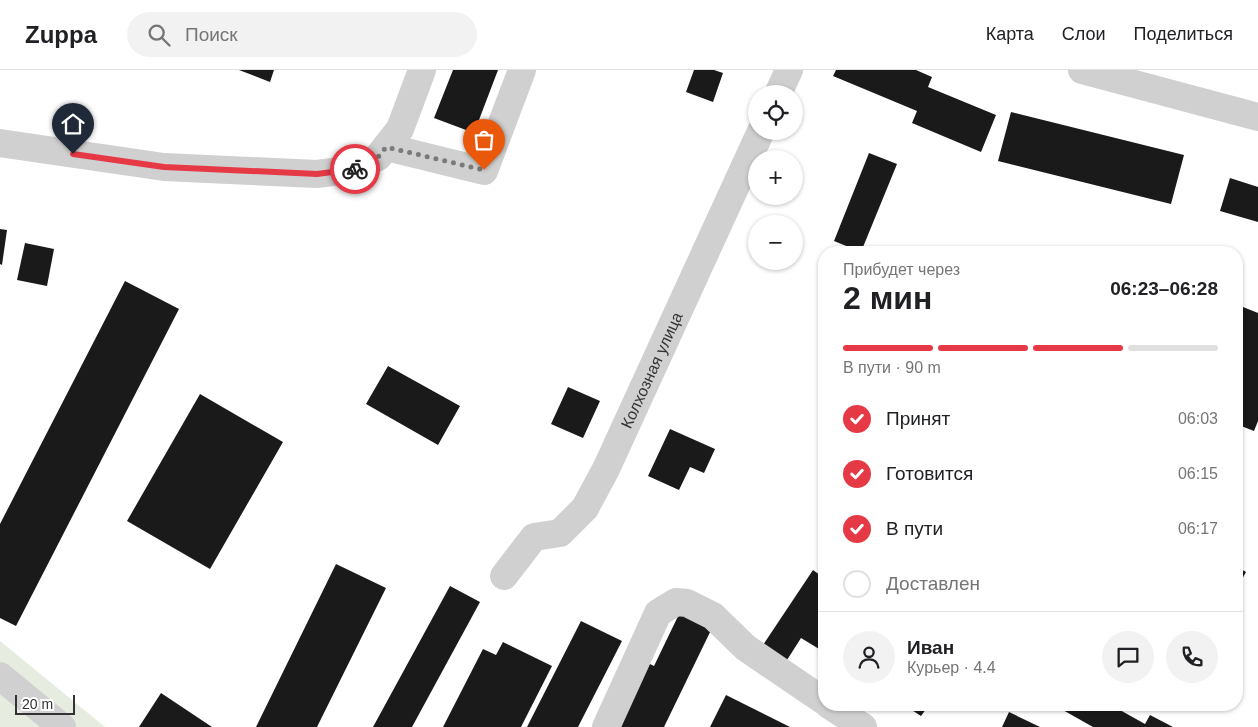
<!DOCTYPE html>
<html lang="ru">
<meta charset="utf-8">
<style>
body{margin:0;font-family:Arial,sans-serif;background:#f2f2f2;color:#202124;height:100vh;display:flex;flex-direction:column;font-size:19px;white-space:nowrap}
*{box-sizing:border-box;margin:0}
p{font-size:16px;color:#757577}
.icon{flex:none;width:28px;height:28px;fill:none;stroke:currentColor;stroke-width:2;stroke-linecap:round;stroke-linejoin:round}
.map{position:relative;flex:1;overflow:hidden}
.details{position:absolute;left:818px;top:176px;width:425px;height:465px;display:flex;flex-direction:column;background:#fff;border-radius:20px;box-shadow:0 1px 4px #0004}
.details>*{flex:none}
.buttons{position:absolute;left:748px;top:15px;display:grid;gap:10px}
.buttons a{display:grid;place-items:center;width:55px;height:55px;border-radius:50%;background:#fff;box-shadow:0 1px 4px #0004;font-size:25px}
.scale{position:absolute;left:15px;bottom:12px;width:60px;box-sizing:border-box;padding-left:5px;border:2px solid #333;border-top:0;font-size:14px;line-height:18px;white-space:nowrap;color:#333;-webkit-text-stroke:4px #fff;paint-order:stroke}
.pin{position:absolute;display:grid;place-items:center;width:42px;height:42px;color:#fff;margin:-51px -21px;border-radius:50% 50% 50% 0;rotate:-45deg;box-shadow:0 0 5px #0007}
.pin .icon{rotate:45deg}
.courier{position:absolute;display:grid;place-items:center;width:50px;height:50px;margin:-25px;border:4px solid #e63946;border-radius:50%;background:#fff;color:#222;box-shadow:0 1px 6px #0007}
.summary em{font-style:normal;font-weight:600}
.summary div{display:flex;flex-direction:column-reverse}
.summary{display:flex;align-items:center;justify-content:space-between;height:85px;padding:0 25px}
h1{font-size:32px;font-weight:600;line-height:38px}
.bar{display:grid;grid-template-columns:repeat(4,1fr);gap:8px 5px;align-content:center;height:60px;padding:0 25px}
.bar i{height:6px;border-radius:4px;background:#e0e0e0}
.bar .current{background:#e63946}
.bar p{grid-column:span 4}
.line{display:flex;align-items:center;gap:12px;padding:0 25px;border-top:1px solid #e0e0e0}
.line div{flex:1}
.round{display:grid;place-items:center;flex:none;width:52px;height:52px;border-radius:26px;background:#f2f2f2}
ol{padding:0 25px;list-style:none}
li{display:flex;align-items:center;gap:15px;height:55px}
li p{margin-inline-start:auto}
li .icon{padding:5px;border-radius:50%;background:#e63946;color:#fff;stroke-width:4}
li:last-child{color:#757577}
li i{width:28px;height:28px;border:2px solid #e0e0e0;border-radius:50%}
header{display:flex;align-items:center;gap:30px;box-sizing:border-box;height:70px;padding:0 25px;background:#fff;border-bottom:1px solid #e0e0e0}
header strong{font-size:24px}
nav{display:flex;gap:28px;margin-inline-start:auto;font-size:18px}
.search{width:350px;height:45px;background:#f2f2f2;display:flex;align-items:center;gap:12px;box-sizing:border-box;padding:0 18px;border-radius:28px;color:#757577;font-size:19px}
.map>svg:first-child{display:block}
.green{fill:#e6ecdf}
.building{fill:#1a1a1a}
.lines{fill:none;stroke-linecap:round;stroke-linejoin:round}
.minor{stroke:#d0d0d0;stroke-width:28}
.done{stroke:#7a7a7a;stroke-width:5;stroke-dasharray:0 9}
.route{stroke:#e63946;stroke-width:6}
.labels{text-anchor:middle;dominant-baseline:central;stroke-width:5;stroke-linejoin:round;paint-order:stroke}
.street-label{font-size:16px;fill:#333;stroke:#fff}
</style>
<header>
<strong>Zuppa</strong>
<div class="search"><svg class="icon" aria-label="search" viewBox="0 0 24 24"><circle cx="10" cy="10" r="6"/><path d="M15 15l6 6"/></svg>Поиск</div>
<nav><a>Карта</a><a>Слои</a><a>Поделиться</a></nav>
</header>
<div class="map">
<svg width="1258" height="657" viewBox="0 0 1258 657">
<rect width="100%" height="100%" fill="#fff"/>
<!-- green -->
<path class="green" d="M0 571 105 657H0Z"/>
<!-- building -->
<path class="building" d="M239 0H274L270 12Z
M453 0H498L474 63 434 48Z
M694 0H714L723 3 713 32 686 22Z
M836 0H916L932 7 928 17 996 45 981 82 912 53 917 41 833 6Z
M1011 42 1184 85 1171 134 998 91Z
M869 83 897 94 861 182 834 171Z
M1230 108 1258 117V152L1220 141Z
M0 159 7 160 2 195 0 194Z
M25 173 54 179 47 216 17 210Z
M125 211 179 239 16 556 0 548V454Z
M1243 237 1258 243V351L1254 361 1236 354V252Z
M388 296 460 336 438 375 366 334Z
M568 317 600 331 583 368 551 354Z
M200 324 283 372 210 499 127 451Z
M670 359 715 379 704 403 690 397 679 420 648 406Z
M336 494 386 518 317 657H256Z
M1236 496 1246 502 1236 520Z
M813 500 824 508V582L801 568 787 590 763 575Z
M450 516 480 532 412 657H373Z
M681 540 713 556 664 657H619L646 592 654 596Z
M581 551 622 571 578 657H527Z
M503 572 552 596 521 657H443L483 579 496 585Z
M161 623 212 657H139Z
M726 625 790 657H710Z
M904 635H929L921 646Z
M1054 635H1111L1145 654 1150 645 1173 657H1093Z
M1009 642 1040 657H1002Z"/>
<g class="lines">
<!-- minor -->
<g class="minor">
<path d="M1082 0 1258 47"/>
<path d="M778 24 789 0"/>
<path d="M0 73 164 97 317 104 356 99 378 87 400 59 422 0"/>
<path d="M386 77 484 101 522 0"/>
<path id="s1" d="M504 506 534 467 560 463 585 438 606 399 761 61"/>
<path d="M0 606 62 657"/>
<path d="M829 635 863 657"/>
<path d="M606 657 658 543 676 532 687 533 713 546 746 578 824 631"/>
</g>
</g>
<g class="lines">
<!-- done -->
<path class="done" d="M355 99 378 87 386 77 484 100"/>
<!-- route -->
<path class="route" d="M73 84 164 97 317 104 355 99"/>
</g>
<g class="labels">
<!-- street labels -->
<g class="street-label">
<text stroke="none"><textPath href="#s1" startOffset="264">Колхозная улица</textPath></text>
</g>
</g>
</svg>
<div class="buttons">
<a><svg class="icon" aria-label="locate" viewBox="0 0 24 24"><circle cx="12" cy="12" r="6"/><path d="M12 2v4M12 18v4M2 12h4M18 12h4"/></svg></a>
<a>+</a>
<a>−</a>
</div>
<div class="scale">20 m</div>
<div class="pin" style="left:484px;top:100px;background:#ea580c"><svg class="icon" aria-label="bag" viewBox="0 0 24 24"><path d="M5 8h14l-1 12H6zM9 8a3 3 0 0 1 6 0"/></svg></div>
<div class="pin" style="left:73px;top:84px;background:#1f2937"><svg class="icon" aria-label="home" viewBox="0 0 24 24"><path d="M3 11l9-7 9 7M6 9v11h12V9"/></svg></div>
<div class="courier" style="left:355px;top:99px"><svg class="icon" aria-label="bike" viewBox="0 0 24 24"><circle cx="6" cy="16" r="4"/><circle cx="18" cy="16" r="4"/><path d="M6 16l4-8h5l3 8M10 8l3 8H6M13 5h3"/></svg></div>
<section class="details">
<div class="summary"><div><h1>2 мин</h1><p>Прибудет через</p></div><em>06:23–06:28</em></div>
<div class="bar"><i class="current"></i><i class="current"></i><i class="current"></i><i></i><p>В пути · 90 m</p></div>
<ol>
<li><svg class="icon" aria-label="check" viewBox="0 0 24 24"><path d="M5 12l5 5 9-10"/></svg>Принят<p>06:03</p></li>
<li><svg class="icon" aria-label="check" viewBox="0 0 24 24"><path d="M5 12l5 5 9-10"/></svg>Готовится<p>06:15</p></li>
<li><svg class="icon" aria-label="check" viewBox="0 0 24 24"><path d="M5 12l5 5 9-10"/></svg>В пути<p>06:17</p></li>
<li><i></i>Доставлен</li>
</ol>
<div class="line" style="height:90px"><a class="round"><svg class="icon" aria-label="person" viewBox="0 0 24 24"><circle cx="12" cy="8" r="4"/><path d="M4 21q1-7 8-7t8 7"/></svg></a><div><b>Иван</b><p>Курьер · 4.4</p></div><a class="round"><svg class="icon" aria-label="chat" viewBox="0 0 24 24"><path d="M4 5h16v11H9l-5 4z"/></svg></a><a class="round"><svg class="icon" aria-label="phone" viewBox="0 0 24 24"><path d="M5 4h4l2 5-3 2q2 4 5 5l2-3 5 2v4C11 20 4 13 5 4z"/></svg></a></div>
</section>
</div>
